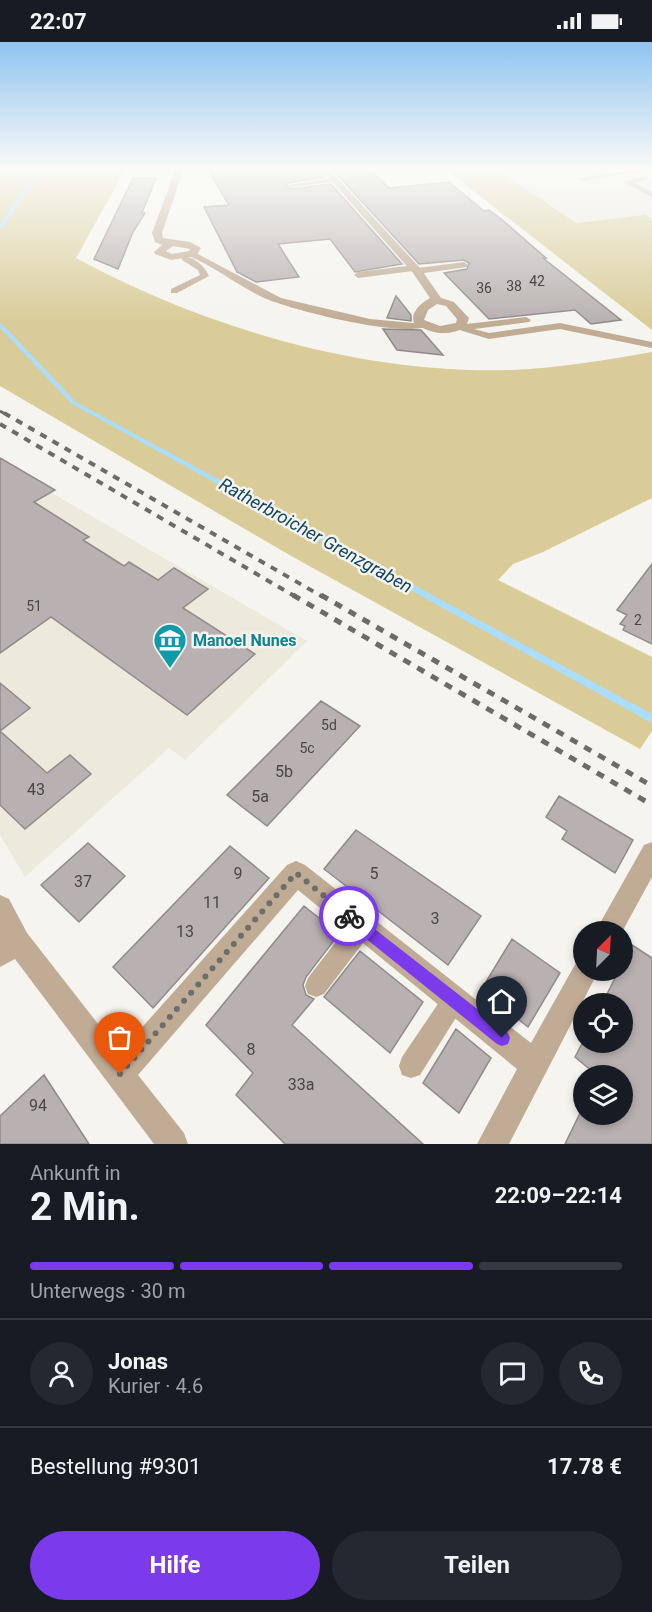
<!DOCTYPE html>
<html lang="de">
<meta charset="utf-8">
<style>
body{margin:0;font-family:Roboto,sans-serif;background:#242831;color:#f1f3f6;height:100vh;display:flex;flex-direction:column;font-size:22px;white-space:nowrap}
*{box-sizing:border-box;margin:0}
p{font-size:20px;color:#9ea1a6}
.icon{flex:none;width:33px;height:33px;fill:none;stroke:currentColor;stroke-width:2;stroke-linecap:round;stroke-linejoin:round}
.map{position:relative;height:1102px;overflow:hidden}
.sheet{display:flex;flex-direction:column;background:#171b24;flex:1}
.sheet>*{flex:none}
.needle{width:39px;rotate:24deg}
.controls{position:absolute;left:573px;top:879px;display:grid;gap:12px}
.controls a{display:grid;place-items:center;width:60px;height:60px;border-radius:50%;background:#171b24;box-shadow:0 3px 9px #0003;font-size:30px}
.pin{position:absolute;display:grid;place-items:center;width:51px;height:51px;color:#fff;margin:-62px -26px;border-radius:50% 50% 50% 0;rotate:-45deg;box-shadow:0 0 6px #0007}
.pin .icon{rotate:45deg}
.courier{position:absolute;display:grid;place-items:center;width:60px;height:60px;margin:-30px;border:4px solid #7c3aed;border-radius:50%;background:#fff;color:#222;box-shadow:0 2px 8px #0007}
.summary em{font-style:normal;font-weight:700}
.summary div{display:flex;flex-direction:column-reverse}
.summary{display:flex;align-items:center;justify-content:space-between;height:102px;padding:0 30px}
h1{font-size:39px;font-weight:700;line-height:45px}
.bar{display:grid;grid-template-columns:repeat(4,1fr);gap:9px 6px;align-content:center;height:72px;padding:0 30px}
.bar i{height:8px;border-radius:4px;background:#363941}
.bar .active{background:#7c3aed}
.bar p{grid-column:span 4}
.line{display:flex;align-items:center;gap:15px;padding:0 30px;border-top:2px solid #363941}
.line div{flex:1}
.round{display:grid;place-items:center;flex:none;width:63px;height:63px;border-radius:32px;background:#242831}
.button{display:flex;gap:12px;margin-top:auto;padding:12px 30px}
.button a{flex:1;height:69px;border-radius:36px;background:#7c3aed;color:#fff;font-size:24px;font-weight:700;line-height:69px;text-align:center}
.button a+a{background:#242831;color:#f1f3f6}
.status{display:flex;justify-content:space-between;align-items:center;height:42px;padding:0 30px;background:#171b24;direction:ltr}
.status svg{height:16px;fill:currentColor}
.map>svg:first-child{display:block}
.built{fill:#ede9dc}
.green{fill:#d9cc99}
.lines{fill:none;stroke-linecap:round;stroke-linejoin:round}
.stream{fill:#aaddfe;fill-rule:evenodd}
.building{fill:#b9b1b1;stroke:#918a8a;stroke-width:1.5}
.lane{fill:#c0ab95;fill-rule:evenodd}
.street{fill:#c0ab95;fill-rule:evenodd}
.rail-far2{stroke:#6c6b68;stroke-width:3;stroke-dasharray:5 5;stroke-linecap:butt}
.rail-far1{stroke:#6c6b68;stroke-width:4;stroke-dasharray:7 7;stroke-linecap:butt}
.rail{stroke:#6c6b68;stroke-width:5;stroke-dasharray:8 8;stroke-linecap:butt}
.route{fill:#7c3aed}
.done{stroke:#6d6d69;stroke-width:6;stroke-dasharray:0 10.8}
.labels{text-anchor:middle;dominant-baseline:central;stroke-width:5;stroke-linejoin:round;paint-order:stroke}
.number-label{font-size:14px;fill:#494746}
.culture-label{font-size:16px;font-weight:bold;fill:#0d838f;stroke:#f5f4ee;text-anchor:start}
.near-number-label{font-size:16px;fill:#494746}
.water-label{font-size:18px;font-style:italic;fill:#114560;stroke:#f5f4ee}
</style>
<div class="status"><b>22:07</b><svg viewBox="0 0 49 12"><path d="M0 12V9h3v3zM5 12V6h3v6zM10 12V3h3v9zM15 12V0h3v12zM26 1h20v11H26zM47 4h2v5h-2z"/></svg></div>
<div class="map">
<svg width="652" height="1102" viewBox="0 0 652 1102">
<rect width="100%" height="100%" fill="#f5f4ee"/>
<!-- built -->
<path class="built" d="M495 126H652V177L645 173 576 181Z
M0 421 307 599 185 718 169 706 25 835 0 793Z"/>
<!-- green -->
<path class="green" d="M0 126H126L76 216C208 287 361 332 512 328 559 326 606 318 652 310V456L543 510 513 522 498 538 652 615V689L640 707 293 515 0 344Z
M444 126H495L576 181 645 173 652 177V288Z"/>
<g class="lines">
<!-- stream -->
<path class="stream" d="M39 126H43L2 186H0V182Z
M0 281 2 282 76 360 652 672V681L72 362 0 286Z"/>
</g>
<!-- building -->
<path class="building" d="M207 126H318L325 135 288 141 286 144 292 147 331 142 402 222 355 230 330 197 278 202 299 235 256 240 237 230 204 165 229 163Z
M331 126H369L389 146 449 140 484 169 489 168 501 177 546 216H543L621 278 591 282 575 268 489 277 444 231 467 227 469 221 464 218 419 222Z
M133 136H156L142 171H145L133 190 118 227 94 217Z
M396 254 411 273V279L387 276Z
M383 287 421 288 443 313 397 308Z
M0 416 55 448 34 460 89 495 83 498 124 524 129 520 158 538 174 526 208 547 183 566 255 612 187 673 51 575 0 611Z
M652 522V602L623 588 625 584 620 582 627 573 617 568Z
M0 641 30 666 0 689Z
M321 659 360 684 267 784 227 753Z
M0 689 47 731 70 713 91 732 25 787 0 763Z
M559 754 633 798 615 831 562 797 567 789 546 775Z
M356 788 481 874 448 923 324 827Z
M88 801 125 834 79 880 41 843Z
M230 804 269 836 153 966 113 925Z
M304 864 339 892 306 935 303 943 306 953 314 957 292 983 423 1102H285L236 1053 253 1031 206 983Z
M512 897 560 931 528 985 481 948Z
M632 903 652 916V1102H565L584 1063V1072H622V1034H598L575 1015 584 998V1000H622V962H602L619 928H622V921Z
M360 909 423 960 390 1011 324 955Z
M456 987 491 1016 459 1071 423 1041Z
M44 1033 89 1102H0V1074Z"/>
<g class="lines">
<!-- lane -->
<path class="lane" d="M641 126H652V128L580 139 577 137Z
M646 134 648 137 634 141 652 150V155L623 140Z
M335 136 337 139 292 145 288 143Z
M192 209 281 256 370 277 412 281 424 280 429 283C409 298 286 267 262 255 237 243 215 225 189 214V210Z
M182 214C193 214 205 224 209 234L177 251H171V247L200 233 198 228 182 218Z
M464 220 468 223 467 225 417 232 413 229 358 236 354 233 358 230 414 223 418 226Z
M526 275 531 278 529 280 474 287 489 291 560 281 652 300V306L560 287 489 297 453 286 458 283Z
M362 873 370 876 373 884 370 892 324 952 316 955 308 952 305 944 308 936 354 876Z
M454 947 462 950 465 958 462 966 420 1033 411 1036 402 1033 399 1024 402 1015 446 950Z"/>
<!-- street -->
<path class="street" d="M176 126H184L162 191 163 196 190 200 201 206 196 214 171 218 155 212 154 210 162 203 155 200 152 191ZM173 204 190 207 189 209 172 212 166 209Z
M320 126H328L421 227 441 256 454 260 467 274 469 276 466 285C449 295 430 292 414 281 410 270 421 261 430 256L413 231ZM437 262 446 264 457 277 456 281 440 284 424 278 428 268Z
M652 800V835L622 890H595L644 803Z
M296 819 305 823 531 1001 577 919 584 916V928H599L509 1102H477L517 1027 298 848 138 1033 184 1091 188 1102H154L15 917 0 925V853L9 857 27 891 120 1010 287 823Z"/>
<!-- rail-far2 -->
<path class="rail-far2" d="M0 369 7 373"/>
<!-- rail-far1 -->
<path class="rail-far1" d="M4 371 323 555
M0 382 296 555"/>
<!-- rail -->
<path class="rail" d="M293 553 652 763
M321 553 652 744"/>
</g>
<!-- sky -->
<linearGradient id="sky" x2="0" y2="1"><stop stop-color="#8fc4f1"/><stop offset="0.45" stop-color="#fafaf7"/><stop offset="1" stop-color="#fafaf7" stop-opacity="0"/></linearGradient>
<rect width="652" height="280" fill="url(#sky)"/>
<!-- route -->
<path class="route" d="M349 867 508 991 510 996 508 1002 502 1004 497 1002 344 879 342 874 344 869Z"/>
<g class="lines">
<!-- done -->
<path class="done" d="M120 1032 296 831 349 874"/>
</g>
<!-- icons -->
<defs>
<symbol id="museum-pin" viewBox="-11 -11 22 30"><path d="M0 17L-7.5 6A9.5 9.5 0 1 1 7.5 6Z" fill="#0f9aa8" stroke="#f5f4ee"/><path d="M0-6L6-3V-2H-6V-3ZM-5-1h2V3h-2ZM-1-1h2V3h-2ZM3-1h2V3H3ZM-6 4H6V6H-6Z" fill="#fff"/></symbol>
</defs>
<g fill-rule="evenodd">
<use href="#museum-pin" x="151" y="579" width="38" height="52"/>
</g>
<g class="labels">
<!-- number labels -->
<g class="number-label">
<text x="537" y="239">42</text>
<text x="514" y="244">38</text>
<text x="484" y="246">36</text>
<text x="34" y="564">51</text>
<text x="638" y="578">2</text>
<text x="329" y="683">5d</text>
<text x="307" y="706">5c</text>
</g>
<!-- culture labels -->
<g class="culture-label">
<text x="193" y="598">Manoel Nunes</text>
</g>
<!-- near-number labels -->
<g class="near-number-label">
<text x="284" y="729">5b</text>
<text x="36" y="747">43</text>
<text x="260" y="754">5a</text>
<text x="238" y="831">9</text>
<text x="374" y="831">5</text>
<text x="83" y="839">37</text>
<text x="212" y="860">11</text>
<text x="435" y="876">3</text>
<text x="185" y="889">13</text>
<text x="251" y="1007">8</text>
<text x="301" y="1042">33a</text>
<text x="38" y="1063">94</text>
</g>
<!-- water labels -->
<g class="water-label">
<text transform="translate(316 493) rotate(29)">Ratherbroicher Grenzgraben</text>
</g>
</g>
</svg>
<div class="controls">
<a><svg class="needle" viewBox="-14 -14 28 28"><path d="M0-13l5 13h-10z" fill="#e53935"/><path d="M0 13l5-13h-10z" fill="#9ea1a6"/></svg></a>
<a><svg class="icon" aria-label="locate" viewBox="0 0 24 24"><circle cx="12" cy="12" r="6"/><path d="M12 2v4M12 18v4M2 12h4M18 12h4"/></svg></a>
<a><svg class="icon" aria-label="layers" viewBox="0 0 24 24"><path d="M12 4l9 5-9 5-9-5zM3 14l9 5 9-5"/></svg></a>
</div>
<div class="pin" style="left:120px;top:1032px;background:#ea580c"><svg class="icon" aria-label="bag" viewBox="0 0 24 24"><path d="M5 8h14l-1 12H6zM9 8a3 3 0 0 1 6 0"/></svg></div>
<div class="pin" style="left:502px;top:996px;background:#1f2937"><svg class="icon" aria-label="home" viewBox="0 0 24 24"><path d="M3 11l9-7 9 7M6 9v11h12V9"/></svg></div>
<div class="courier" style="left:349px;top:874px"><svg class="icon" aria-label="bike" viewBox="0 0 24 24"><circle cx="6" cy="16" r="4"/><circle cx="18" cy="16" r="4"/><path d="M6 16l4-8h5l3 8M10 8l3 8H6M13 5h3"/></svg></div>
</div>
<section class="sheet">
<div class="summary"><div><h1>2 Min.</h1><p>Ankunft in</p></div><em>22:09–22:14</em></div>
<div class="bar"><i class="active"></i><i class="active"></i><i class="active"></i><i></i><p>Unterwegs · 30 m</p></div>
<div class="line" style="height:108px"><a class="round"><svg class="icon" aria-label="person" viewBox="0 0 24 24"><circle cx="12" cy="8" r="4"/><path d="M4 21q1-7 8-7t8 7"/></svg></a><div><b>Jonas</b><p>Kurier · 4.6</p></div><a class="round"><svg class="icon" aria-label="chat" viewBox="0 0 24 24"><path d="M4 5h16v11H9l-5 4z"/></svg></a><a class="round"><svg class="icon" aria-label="phone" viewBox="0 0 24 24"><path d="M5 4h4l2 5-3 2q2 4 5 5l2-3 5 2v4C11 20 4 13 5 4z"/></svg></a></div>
<div class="line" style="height:78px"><div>Bestellung #9301</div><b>17.78 €</b></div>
<div class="button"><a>Hilfe</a><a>Teilen</a></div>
</section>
